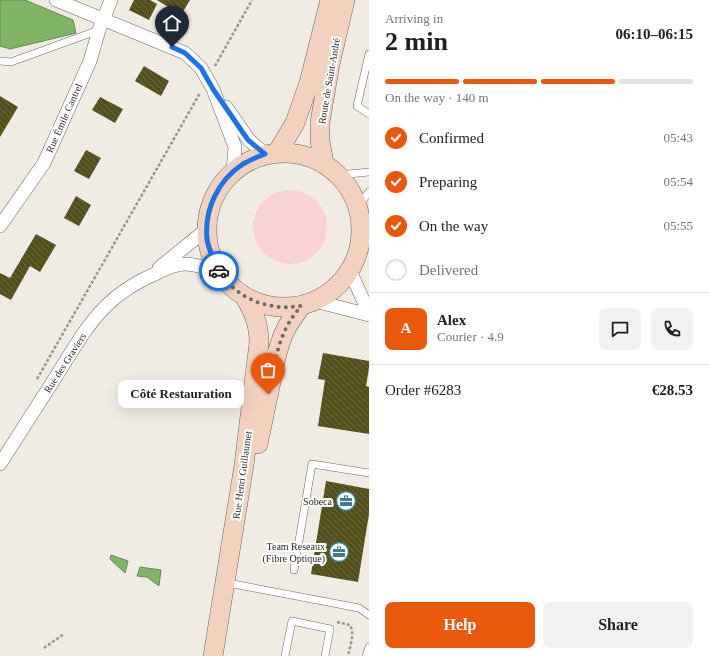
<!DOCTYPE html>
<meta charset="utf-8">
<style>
body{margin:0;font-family:"Times New Roman",serif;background:#f2f2f2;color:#202124;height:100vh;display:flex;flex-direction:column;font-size:15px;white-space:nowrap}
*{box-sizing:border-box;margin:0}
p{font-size:13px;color:#757577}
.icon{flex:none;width:22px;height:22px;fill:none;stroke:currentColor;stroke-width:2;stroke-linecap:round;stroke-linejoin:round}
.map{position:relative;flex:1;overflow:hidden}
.sheet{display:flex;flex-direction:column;background:#fff;width:340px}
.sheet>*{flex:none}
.pin{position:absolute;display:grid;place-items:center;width:34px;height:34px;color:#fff;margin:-41px -17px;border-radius:50% 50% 50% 0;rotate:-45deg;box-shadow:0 0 4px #0007}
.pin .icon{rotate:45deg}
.courier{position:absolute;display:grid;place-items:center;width:40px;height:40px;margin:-20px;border:3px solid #1a73e8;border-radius:50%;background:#fff;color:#222;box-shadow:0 1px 5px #0007}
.bubble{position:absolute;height:28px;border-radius:8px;background:#fff;box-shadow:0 4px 16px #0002;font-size:13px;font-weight:800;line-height:28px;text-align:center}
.overview em{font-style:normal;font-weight:800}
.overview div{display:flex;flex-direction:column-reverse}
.overview{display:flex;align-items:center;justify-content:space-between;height:68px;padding:0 16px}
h1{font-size:26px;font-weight:800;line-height:30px}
.bar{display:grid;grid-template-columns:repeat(4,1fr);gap:6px 4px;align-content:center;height:48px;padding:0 16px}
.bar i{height:5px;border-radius:3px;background:#e0e0e0}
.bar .current{background:#ea580c}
.bar p{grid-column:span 4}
.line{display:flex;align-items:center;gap:10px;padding:0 16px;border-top:1px solid #e0e0e0}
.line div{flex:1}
.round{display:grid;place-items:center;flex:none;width:42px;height:42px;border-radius:8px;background:#f2f2f2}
ol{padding:0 16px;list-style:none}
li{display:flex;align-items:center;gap:12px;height:44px}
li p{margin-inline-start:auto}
li .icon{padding:4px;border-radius:50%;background:#ea580c;color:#fff;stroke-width:4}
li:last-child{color:#757577}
li i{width:22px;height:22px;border:2px solid #e0e0e0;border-radius:50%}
.primary-button{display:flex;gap:8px;margin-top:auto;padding:8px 16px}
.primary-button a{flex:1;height:46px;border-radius:8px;background:#ea580c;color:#fff;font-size:16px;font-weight:800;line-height:46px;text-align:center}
.primary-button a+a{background:#f2f2f2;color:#202124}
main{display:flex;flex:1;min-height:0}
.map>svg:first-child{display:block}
.grass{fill:#f9d3d4}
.water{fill:#80b566;stroke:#668b52}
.building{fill:url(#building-back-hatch)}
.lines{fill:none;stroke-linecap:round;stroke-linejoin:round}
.lane-casing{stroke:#6a665f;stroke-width:8}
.street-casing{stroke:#6a665f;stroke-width:14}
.secondary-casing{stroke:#6a665f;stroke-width:20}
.path{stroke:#98948e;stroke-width:2.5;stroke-dasharray:3 2;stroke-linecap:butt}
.lane{stroke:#fff;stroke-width:7}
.street{stroke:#fff;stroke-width:13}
.secondary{stroke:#f2d1be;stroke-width:19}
.done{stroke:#6f6c68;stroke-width:4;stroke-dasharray:0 7.2}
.route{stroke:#1a73e8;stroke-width:5}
.labels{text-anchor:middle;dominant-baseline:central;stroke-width:4;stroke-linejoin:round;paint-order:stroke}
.street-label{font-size:10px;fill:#2a2825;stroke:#fff}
.poi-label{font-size:10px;fill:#2a2825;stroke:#fff;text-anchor:end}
</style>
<main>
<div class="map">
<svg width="369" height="656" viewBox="0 0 369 656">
<defs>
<pattern id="building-back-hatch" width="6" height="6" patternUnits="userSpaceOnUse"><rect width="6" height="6" fill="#53501b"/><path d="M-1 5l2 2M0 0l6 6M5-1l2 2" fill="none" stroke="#69663c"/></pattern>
</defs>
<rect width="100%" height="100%" fill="#f0ebe3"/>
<!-- grass -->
<path class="grass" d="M253 227a37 37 0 1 1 74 0a37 37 0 1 1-74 0Z"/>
<!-- water -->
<path class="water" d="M0 0H25L73 20 76 33 10 49 0 46Z
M111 555 128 561 125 573 110 559Z
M140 567 161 570 159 586 147 577 137 576Z"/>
<!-- building -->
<path class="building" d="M134 0H150L157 4 149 20 129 10Z
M157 0H190L181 15Z
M144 66 169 81 161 96 135 81Z
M0 96 18 107 0 137Z
M100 97 123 109 115 123 92 110Z
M86 150 101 158 89 179 74 171Z
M76 196 91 205 79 226 64 218Z
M36 234 56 245 40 272 30 266 11 300 0 294V273L10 278Z
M323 353 369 361V368L366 386 369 387V434L318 426 325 380 318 379Z
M326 481 369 489V514L358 582 311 574Z"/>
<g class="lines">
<defs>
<path id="lane" d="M369 54 357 106 369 114
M0 61 11 62 99 30
M339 175 369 172
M358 206 369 192
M294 570 312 464 369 473
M233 584 359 608 369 615
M285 656 292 621 330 629 325 656
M366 656 369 647"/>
<path id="street" d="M56 0 185 53 201 68 213 89 235 147 233 172
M226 107 249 140 265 154
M0 226 44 163 90 61 99 30 111 0
M159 268 207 229
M350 271 369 313
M315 301 369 315
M0 464C19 434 38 405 57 375 72 351 86 326 106 306 120 292 138 281 157 273 165 269 176 264 185 264 197 264 209 269 220 273"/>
<path id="secondary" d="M207 230a77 77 0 1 1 154 0a77 77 0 1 1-154 0Z
M277 153 295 123 309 83 330 0
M324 163 320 141V122L330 64 345 0
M258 444 277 353 283 335 288 325 301 306
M213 656 244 465 259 343C259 324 254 313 245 297"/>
</defs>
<!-- lane casing -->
<use href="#lane" class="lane-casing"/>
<!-- street casing -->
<use href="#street" class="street-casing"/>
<!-- secondary casing -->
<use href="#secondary" class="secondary-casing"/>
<!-- path -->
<path class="path" d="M215 66 252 0
M37 379 200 93
M337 622 350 625C355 634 350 646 348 656
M44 648 64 634"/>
<!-- lane -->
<use href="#lane" class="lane"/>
<!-- street -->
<use href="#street" class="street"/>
<!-- secondary -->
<use href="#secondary" class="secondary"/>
</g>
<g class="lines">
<!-- done -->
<path class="done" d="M219 271C231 290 251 303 273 306 282 308 291 307 301 306 294 315 287 324 283 335 275 354 273 374 268 394"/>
<!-- route -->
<path class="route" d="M172 47 185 53 201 68 213 89 248 140 265 154C257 157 250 160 243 164 218 180 204 210 207 239 209 251 214 261 219 271"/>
</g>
<!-- icons -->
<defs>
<symbol id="office-ring" viewBox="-11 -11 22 22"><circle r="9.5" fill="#fff" stroke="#407c93" stroke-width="1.5"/><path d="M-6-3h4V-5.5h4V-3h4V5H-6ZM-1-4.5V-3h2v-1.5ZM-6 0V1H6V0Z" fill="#407c93"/></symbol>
</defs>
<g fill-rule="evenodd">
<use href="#office-ring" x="335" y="490" width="22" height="22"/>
<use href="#office-ring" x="328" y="541" width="22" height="22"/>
</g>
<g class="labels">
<!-- street labels -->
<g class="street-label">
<text transform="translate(329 81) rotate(-80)">Route de Saint-André</text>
<text transform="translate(64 118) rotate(-66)">Rue Émile Cantrel</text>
<text transform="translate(65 363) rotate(-57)">Rue des Graviers</text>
<text transform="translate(242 475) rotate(-82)">Rue Henri Guillaumet</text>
</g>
<!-- poi labels -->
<g class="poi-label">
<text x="332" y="501">Sobeca</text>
<text x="325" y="546">Team Reseaux<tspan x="325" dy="12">(Fibre Optique)</tspan></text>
</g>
</g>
</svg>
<div class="pin" style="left:268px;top:394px;background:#ea580c"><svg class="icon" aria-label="bag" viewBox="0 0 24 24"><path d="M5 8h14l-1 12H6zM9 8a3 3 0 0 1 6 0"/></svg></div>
<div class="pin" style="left:172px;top:47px;background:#1f2937"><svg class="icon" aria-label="home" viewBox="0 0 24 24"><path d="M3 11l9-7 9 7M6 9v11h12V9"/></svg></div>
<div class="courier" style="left:219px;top:271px"><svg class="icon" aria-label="car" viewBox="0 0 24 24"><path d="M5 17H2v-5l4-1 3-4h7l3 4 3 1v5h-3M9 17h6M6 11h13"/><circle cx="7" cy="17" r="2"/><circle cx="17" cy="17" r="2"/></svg></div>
<div class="bubble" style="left:118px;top:380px;width:126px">Côté Restauration</div>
</div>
<section class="sheet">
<div class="overview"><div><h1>2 min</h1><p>Arriving in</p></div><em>06:10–06:15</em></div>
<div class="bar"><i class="current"></i><i class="current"></i><i class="current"></i><i></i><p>On the way · 140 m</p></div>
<ol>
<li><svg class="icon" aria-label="check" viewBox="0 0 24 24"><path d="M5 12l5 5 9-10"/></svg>Confirmed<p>05:43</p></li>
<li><svg class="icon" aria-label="check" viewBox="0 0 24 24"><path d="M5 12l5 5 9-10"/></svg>Preparing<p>05:54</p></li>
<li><svg class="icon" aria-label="check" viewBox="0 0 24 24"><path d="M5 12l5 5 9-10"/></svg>On the way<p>05:55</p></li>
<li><i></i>Delivered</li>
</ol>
<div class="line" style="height:72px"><b class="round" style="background:#ea580c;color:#fff">A</b><div><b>Alex</b><p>Courier · 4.9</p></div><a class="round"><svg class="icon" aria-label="chat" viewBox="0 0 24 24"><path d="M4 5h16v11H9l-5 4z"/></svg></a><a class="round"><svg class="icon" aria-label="phone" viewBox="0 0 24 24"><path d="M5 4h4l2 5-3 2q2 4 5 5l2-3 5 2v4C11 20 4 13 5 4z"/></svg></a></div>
<div class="line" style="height:52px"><div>Order #6283</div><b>€28.53</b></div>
<div class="primary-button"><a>Help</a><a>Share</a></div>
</section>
</main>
